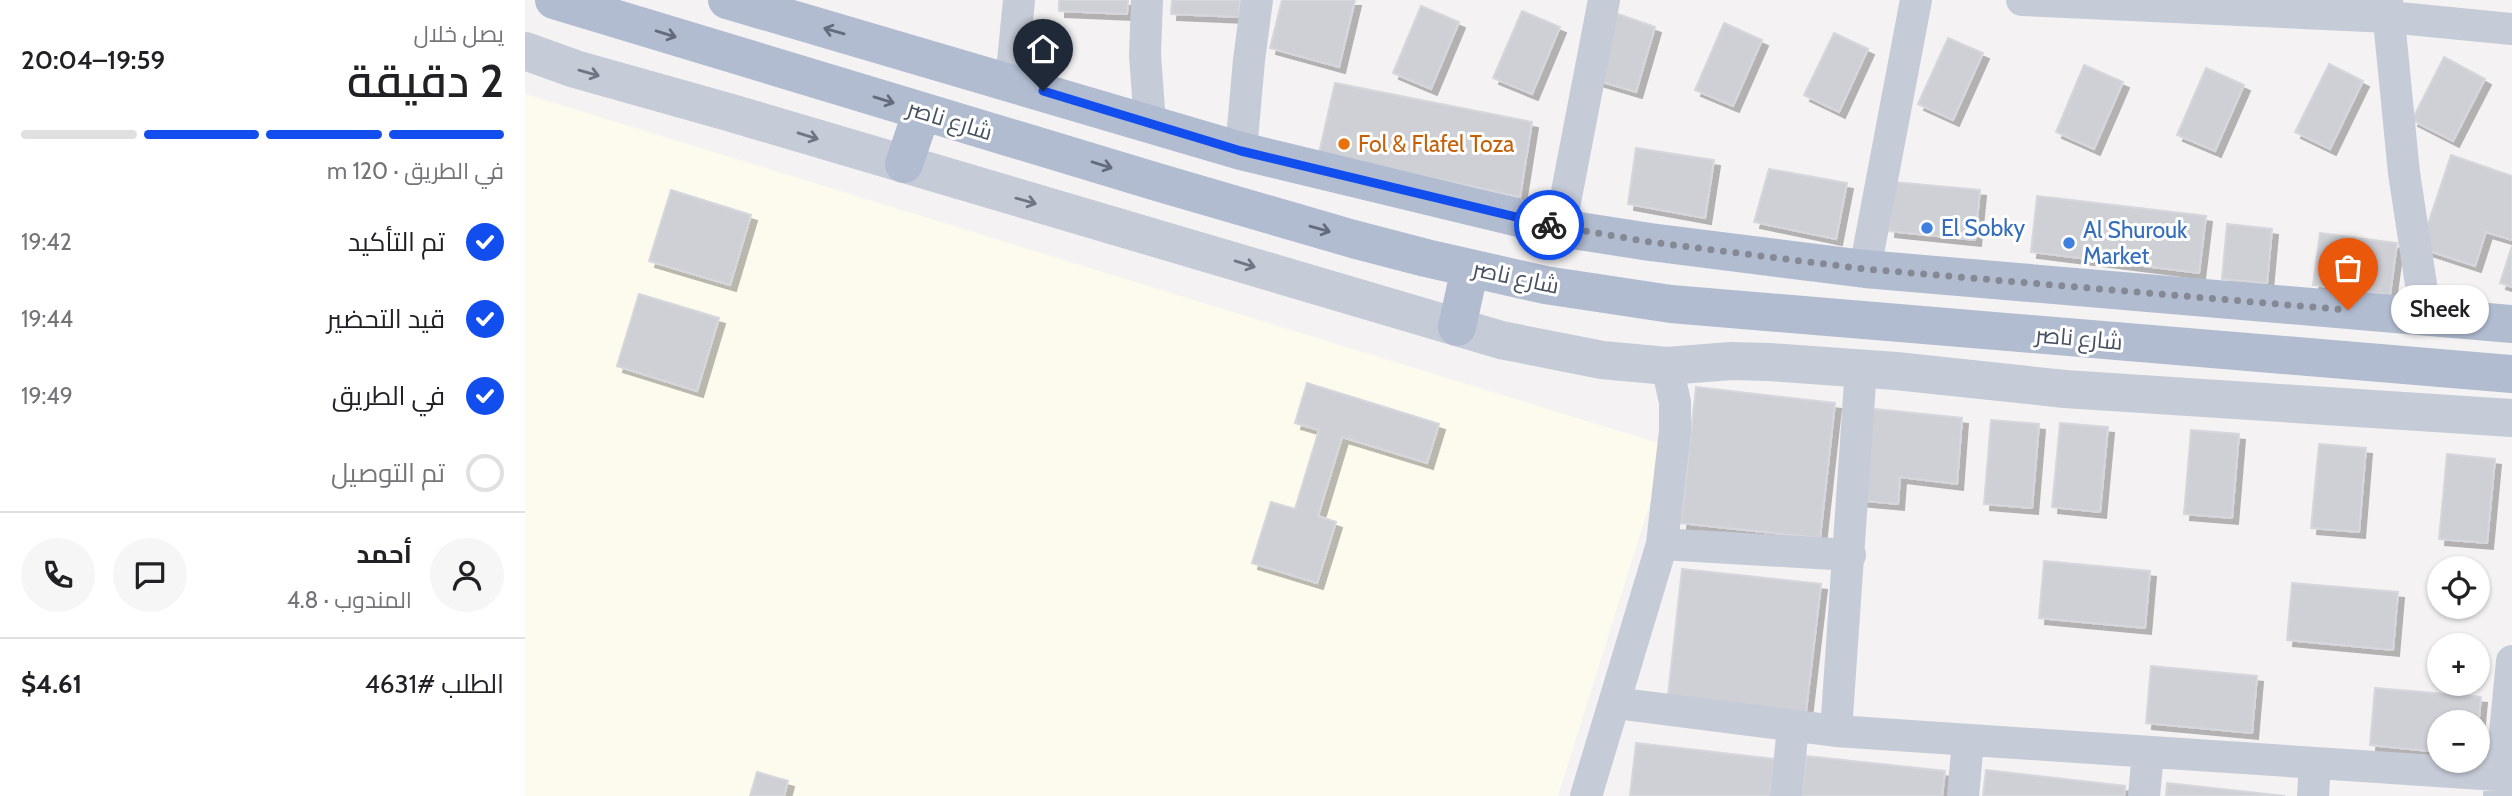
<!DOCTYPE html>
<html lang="ar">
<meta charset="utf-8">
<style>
body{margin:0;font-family:Cabin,Cairo,sans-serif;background:#f6f6f6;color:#202124;direction:rtl;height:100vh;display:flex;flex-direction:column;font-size:26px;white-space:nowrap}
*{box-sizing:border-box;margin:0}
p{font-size:23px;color:#757577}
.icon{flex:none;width:38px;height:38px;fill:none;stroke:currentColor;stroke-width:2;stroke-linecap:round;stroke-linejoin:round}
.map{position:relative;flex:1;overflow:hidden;direction:ltr}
.panel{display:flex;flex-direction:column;background:#fff;width:525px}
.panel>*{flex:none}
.fabs{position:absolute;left:1902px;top:556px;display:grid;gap:14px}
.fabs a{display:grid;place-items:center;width:63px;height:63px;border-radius:50%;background:#fff;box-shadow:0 2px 5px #0004;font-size:35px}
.pin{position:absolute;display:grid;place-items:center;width:60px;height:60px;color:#fff;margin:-72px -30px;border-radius:50% 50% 50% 0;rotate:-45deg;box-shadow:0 0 7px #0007}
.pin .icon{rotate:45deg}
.courier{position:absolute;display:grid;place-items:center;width:70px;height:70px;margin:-35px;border:5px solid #124ded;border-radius:50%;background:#fff;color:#222;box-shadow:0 2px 9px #0007}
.bubble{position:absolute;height:49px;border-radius:24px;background:#fff;box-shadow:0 2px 5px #0004;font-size:23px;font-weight:600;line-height:49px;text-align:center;direction:rtl}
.overview em{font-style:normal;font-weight:600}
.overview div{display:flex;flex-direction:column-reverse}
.overview{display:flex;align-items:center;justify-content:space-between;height:119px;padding:0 21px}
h1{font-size:46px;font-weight:600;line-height:52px}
.bar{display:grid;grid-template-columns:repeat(4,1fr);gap:10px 7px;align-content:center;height:84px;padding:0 21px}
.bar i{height:9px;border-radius:5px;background:#e0e0e0}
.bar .current{background:#124ded}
.bar p{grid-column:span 4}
.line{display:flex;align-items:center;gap:18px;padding:0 21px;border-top:2px solid #e0e0e0}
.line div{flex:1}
.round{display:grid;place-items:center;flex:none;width:74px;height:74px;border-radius:37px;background:#f6f6f6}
ol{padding:0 21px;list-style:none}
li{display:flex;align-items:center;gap:21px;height:77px}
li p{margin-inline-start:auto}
li .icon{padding:7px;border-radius:50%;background:#124ded;color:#fff;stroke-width:4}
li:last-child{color:#757577}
li i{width:38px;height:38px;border:4px solid #e0e0e0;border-radius:50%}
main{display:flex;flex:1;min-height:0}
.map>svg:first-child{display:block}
.commercial{fill:#fdfbed}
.building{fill:#ced0d6;stroke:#d6d7dd;stroke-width:2;filter:url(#shadow)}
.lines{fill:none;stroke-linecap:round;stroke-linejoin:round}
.minor{stroke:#c5cbd7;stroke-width:32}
.tertiary{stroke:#c5cbd7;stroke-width:38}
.primary{stroke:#b1bcd1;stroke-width:38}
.oneway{stroke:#626c7c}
.oneway2{stroke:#6e7684}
.done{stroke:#848993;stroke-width:7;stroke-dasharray:0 12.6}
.route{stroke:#124ded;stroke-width:9}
.food-dot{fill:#e8710a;stroke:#fff;stroke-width:2.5}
.shop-dot{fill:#3f7fe0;stroke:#fff;stroke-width:2.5}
.labels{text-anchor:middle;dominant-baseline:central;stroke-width:6;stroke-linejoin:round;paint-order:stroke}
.street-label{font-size:23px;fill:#485160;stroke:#fff}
.food-label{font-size:23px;fill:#c56008;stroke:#fff;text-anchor:start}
.shop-label{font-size:23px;fill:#366cbe;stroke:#fff;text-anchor:start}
</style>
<main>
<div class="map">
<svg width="1987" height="796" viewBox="0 0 1987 796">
<defs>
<filter id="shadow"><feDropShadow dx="6" dy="6" stdDeviation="0" flood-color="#0004"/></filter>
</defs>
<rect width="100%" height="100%" fill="#f4f2f2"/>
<!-- commercial -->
<path class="commercial" d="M0 94 1143 446 1033 796H0Z"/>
<!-- building -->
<path class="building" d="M534 0H603L602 14 534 11Z
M647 0H715L714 17 646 14Z
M757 0H830L814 67 745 48Z
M896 6 934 22 906 89 868 73Z
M997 11 1035 27 1007 94 968 78Z
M1087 12 1130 27 1111 92 1071 80Z
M1199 23 1237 40 1208 106 1170 90Z
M1309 33 1343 49 1314 112 1279 95Z
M1423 38 1458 53 1428 120 1393 104Z
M1919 57 1960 79 1928 141 1887 120Z
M1804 64 1838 81 1805 149 1770 132Z
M1559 65 1598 82 1569 149 1531 132Z
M1681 68 1719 85 1690 151 1652 135Z
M810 83 1007 122 995 197 794 153Z
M1111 148 1189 160 1180 218 1103 204Z
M1926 155 1987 176V240L1961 232 1950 266 1895 248Z
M1244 169 1322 183 1311 239 1229 222Z
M1368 182 1455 190 1450 240 1364 231Z
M146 190 226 215 205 285 124 261Z
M1512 196 1681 216 1674 273 1506 252Z
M1702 224 1747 229 1742 283 1697 279Z
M1795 233 1872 243 1865 295 1788 285Z
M1987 246V287L1975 283Z
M114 294 194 318 172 391 92 366Z
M782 383 914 424 902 463 817 437 793 516 811 522 792 583 727 563 746 502 770 509 794 430 770 423Z
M1171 387 1310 403 1295 538 1156 523Z
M1340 408 1437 418 1432 484 1375 477 1373 504 1331 500Z
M1466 420 1514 424 1507 508 1459 504Z
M1535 423 1583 427 1575 512 1527 507Z
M1666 430 1714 434 1707 518 1659 514Z
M1794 444 1841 448 1834 532 1786 528Z
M1922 454 1970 459 1962 543 1914 539Z
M1519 561 1625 571 1620 628 1514 618Z
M1157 569 1296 584 1280 720 1142 704Z
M1767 583 1873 592 1868 650 1762 640Z
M1626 666 1732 676 1727 733 1621 723Z
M1850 688 1956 697 1953 728V723H1914V752L1845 745Z
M1111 743 1249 759 1245 796H1105Z
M1281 756 1420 771 1417 796H1277Z
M1461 770 1600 786 1599 796H1458Z
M232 772 263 781 259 796H225Z
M1642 783 1760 796H1641Z"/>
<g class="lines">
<!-- minor -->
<path class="minor" d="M622 0 620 55 625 123
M1497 0 1864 17 1987 29
M1862 0 1879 173 1901 317
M486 82 494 0
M716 151 724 60 732 0
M1035 228 1079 0
M1340 269 1391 0
M1137 544 1325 555
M1090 703 1311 731 1987 776
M1311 731 1336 368
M1974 795 1987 661
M1061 796 1137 544 1150 431V402L1142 366
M1261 796 1268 727
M1438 796 1443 741
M1619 796 1623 753
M1788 796 1790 764"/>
<!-- tertiary -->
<path class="tertiary" d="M0 51 50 69 203 112 976 340 1077 360 1142 366 1206 361 1244 362 1371 371 1540 389 1987 418"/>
<!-- primary -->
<path class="primary" d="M29 0 632 182 828 239 901 258 1020 285 1146 304 1987 374
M202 0 716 151 1035 228 1125 242 1340 269 1987 324
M379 164 397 111
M932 327 945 268"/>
</g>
<!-- one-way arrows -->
<defs><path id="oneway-shaft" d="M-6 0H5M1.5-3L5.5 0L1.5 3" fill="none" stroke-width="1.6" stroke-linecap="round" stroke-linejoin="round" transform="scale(1.75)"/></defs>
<g class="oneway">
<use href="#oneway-shaft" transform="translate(309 31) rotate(-164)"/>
<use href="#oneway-shaft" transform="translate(141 34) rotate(17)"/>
<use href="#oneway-shaft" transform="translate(359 100) rotate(17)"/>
<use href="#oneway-shaft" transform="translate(577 165) rotate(17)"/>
<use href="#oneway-shaft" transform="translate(795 229) rotate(16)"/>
</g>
<g class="oneway2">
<use href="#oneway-shaft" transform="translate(64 73) rotate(16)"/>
<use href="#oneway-shaft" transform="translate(283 136) rotate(17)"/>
<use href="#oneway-shaft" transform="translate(501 201) rotate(16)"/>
<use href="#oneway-shaft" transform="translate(720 264) rotate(17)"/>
</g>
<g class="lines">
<!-- done -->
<path class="done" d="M1024 225 1125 242 1340 269 1823 310"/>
<!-- route -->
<path class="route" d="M518 91 716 151 1024 225"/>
</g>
<!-- markers -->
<circle class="food-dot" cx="819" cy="144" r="7"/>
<g class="shop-dot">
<circle cx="1402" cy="228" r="7"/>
<circle cx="1544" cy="243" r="7"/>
</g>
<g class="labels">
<!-- street labels -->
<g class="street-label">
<text transform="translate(425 120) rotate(17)">شارع ناصر</text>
<text transform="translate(991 277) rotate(12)">شارع ناصر</text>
<text transform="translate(1554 338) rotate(5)">شارع ناصر</text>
</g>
<!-- food labels -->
<g class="food-label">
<text x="833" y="144">Fol &amp; Flafel Toza</text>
</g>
<!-- shop labels -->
<g class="shop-label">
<text x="1416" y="228">El Sobky</text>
<text x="1558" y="230">Al Shurouk<tspan x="1558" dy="26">Market</tspan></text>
</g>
</g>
</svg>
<div class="fabs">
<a><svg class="icon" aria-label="locate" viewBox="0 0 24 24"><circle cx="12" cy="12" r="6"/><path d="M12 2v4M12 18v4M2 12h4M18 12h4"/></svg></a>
<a>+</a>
<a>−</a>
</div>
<div class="pin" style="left:1823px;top:310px;background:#ea580c"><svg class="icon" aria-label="bag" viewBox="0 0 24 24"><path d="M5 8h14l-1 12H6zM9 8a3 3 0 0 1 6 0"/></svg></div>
<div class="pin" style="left:518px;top:91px;background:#1f2937"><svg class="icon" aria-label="home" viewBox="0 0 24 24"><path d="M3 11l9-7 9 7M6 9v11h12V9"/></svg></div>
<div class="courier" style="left:1024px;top:225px"><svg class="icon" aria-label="bike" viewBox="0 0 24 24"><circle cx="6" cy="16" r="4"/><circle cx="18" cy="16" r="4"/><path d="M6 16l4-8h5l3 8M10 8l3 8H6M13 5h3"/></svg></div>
<div class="bubble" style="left:1866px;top:285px;width:98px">Sheek</div>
</div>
<section class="panel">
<div class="overview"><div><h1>2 دقيقة</h1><p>يصل خلال</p></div><em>19:59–20:04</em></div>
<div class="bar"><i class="current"></i><i class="current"></i><i class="current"></i><i></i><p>في الطريق · 120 m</p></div>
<ol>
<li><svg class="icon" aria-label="check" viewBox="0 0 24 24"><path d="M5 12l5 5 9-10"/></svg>تم التأكيد<p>19:42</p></li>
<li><svg class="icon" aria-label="check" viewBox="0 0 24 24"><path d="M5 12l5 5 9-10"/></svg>قيد التحضير<p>19:44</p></li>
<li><svg class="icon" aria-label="check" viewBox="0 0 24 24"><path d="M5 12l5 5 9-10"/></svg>في الطريق<p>19:49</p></li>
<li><i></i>تم التوصيل</li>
</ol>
<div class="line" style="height:126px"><a class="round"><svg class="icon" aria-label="person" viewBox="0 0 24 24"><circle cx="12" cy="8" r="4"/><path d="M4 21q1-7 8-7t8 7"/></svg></a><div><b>أحمد</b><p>المندوب · 4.8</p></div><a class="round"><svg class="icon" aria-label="chat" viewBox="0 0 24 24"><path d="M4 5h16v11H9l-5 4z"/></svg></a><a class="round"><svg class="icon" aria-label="phone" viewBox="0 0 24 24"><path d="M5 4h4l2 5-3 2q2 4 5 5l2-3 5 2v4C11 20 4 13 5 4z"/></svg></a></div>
<div class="line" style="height:91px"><div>الطلب #4631</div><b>$4.61</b></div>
</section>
</main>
